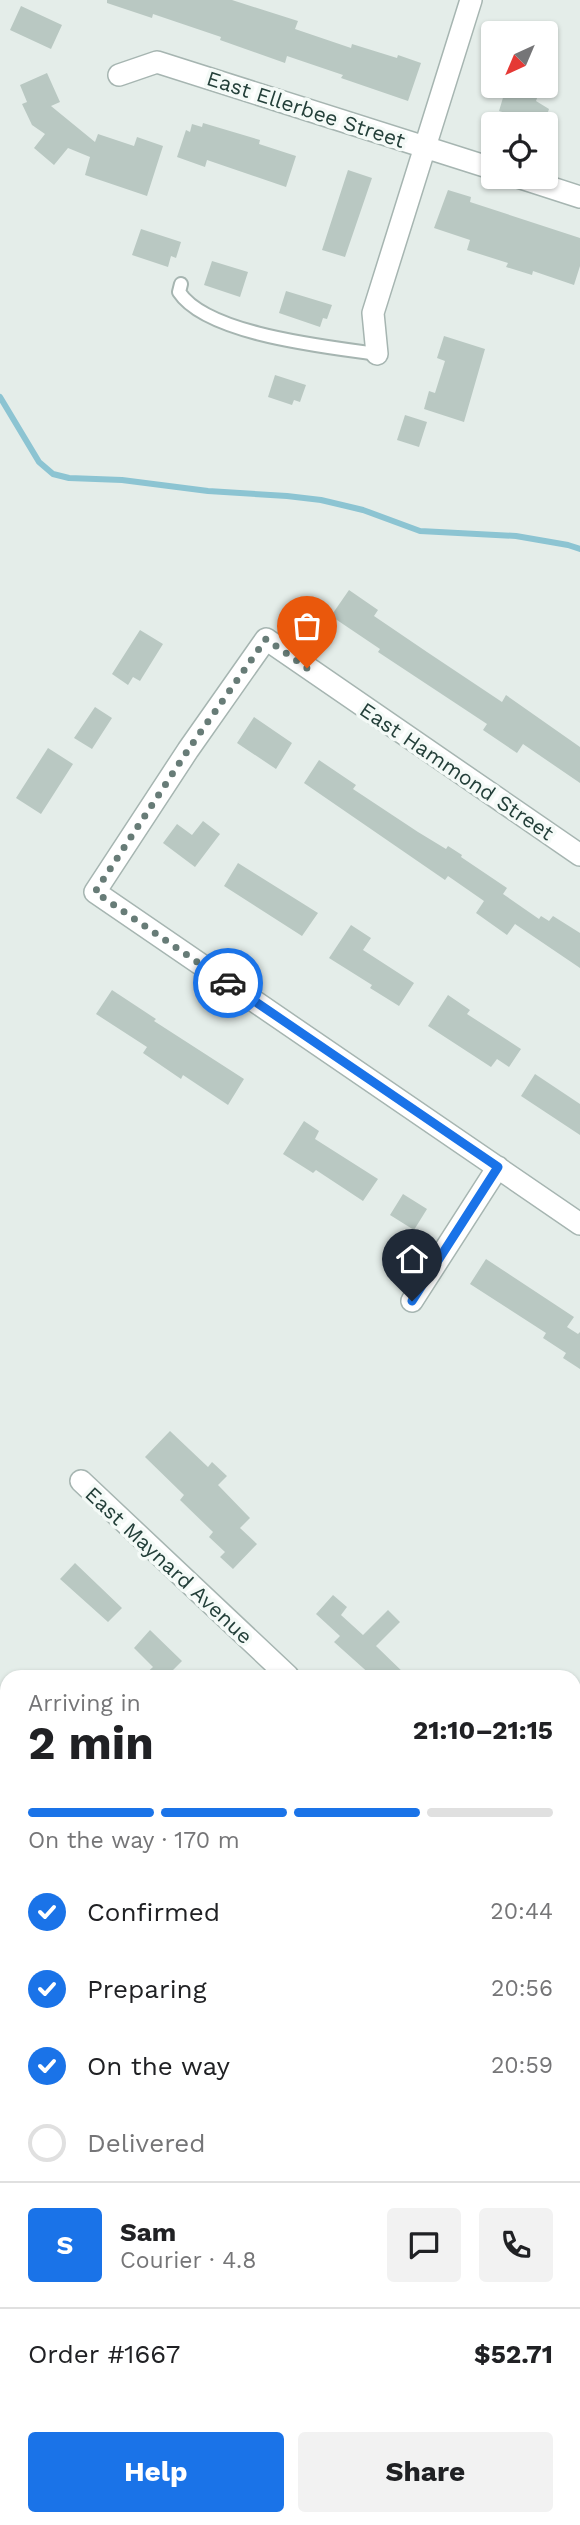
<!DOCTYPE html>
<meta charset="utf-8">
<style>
body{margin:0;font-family:"Work Sans",sans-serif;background:#f2f2f2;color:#202124;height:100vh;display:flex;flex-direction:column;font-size:26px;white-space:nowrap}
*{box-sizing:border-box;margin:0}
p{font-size:23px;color:#757577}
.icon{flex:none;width:38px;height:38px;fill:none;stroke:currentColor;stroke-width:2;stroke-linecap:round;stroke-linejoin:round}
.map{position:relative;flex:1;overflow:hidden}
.panel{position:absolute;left:0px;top:1670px;width:581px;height:856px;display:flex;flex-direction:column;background:#fff;border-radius:21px 21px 0 0;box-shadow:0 2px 5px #0004}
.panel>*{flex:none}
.needle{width:46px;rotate:224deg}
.controls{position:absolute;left:481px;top:21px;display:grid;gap:14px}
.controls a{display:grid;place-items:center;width:77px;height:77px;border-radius:7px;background:#fff;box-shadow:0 2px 5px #0004;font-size:35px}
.pin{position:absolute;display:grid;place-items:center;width:60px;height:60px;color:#fff;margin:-72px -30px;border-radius:50% 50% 50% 0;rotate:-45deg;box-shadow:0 0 7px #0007}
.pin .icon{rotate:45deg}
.courier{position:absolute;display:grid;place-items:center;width:70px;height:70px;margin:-35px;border:5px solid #1a73e8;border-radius:50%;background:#fff;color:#222;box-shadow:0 2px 9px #0007}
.headline em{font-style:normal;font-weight:700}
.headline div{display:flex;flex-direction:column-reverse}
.headline{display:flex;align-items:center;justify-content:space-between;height:119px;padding:0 28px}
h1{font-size:46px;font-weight:700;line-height:52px}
.bar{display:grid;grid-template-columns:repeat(4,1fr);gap:10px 7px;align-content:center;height:84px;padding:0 28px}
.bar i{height:9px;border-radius:5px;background:#e0e0e0}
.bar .selected{background:#1a73e8}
.bar p{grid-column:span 4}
.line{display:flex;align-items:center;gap:18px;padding:0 28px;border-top:2px solid #e0e0e0}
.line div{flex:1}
.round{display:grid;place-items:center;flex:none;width:74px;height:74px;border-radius:7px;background:#f2f2f2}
ol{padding:0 28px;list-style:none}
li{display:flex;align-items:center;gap:21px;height:77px}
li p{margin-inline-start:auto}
li .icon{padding:7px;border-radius:50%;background:#1a73e8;color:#fff;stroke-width:4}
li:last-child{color:#757577}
li i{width:38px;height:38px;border:4px solid #e0e0e0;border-radius:50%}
.primary-button{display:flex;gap:14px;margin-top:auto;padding:14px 28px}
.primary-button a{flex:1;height:80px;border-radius:7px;background:#1a73e8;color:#fff;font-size:28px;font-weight:700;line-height:80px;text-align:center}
.primary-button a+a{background:#f2f2f2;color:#202124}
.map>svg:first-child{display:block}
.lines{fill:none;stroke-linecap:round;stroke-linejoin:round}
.stream{stroke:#8cc4d2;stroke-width:6}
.building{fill:#b9c8c2}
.lane-casing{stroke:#a6b5b1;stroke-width:16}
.street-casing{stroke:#a6b5b1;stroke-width:24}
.lane{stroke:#fff;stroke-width:12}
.street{stroke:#fff;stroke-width:21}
.done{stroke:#677c77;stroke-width:7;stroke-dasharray:0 12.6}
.route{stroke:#1a73e8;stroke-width:9}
.labels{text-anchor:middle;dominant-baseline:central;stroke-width:7;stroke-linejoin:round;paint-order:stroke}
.street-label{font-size:21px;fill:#233f39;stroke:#f4faf7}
</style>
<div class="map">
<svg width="580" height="2525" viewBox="0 0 580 2525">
<rect width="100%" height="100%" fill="#e4ede9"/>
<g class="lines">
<!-- stream -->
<path class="stream" d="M0 397 39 462 53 474 69 478 122 480 208 491 287 496 321 500 363 510 420 531 516 536 568 545 580 549
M0 1974 7 1985
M574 2516 580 2517
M537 2518 549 2524 565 2518"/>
</g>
<!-- building -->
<path class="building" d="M107 0H232L298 21 295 29 351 48 352 44 397 58 398 55 421 63 408 101 341 78 343 75 287 56 285 63 220 40 221 37 153 14 152 18 107 3Z
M21 6 62 25 51 49 10 30Z
M47 73 60 102 51 106 95 142 98 134 134 146 137 137 163 146 147 196 85 175 90 157 68 148 54 165 34 148 45 134 32 125 22 104 27 102 20 85Z
M518 86 540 90 536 101 549 109 544 124H524L507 119 509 114 499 111 505 91 515 94Z
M203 123 260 140 259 144 296 156 286 187 207 160 205 167 177 157 186 130 190 132 192 124 202 127Z
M348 170 372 178 345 257 322 250Z
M448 190 471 197 470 202 580 238V266L574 285 533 271 532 275 506 267 508 263 467 250 470 240 434 228Z
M141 229 181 242 176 258 171 256 168 267 132 255Z
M212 261 248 272 240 297 204 285Z
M286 291 332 305 327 319 323 318 320 327 279 313Z
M444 336 485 349 464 422 424 409 429 391 435 393 445 361 437 358Z
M275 375 306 385 300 402 294 400 292 405 268 397Z
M405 415 427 422 419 447 397 440Z
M349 590 378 610 374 616 427 652 502 702 506 695 580 747V783L523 744 517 753 483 730 487 724 378 652 380 649 331 616Z
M140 630 163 644 140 681 133 677 128 685 112 674Z
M95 707 112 718 92 749 74 738Z
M254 717 292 743 276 769 237 743Z
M48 748 73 764 41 814 16 798Z
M319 760 356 785 353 789 418 832 446 849 448 846 462 855 461 857 507 888 503 894 539 919 541 916 549 921 553 916 580 933V968L515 924 507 935 476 913 484 901 448 876 445 880 304 783Z
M203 821 220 834 195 867 163 843 177 824 192 835Z
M238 863 318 913 302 936 224 886Z
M351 925 371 938 363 950 414 983 399 1006 370 988 372 985 329 958Z
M112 990 156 1019 154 1021 244 1079 228 1105 183 1075 181 1079 143 1053 147 1047 96 1014Z
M448 995 470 1010 467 1014 521 1049 509 1067 497 1059 491 1067 428 1026Z
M535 1074 580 1104V1135L521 1096Z
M304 1121 319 1131 315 1139 378 1179 363 1201 316 1170 313 1173 283 1154Z
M403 1194 427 1209 414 1230 390 1215Z
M486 1259 574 1317 567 1327 578 1334 580 1332V1369L563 1358 566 1353 543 1338 546 1333 470 1284Z
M170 1431 208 1467 212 1462 227 1476 218 1485 250 1518 240 1528 257 1544 233 1569 220 1557 225 1552 209 1537 213 1532 180 1500 184 1495 145 1457Z
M75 1563 122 1608 108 1622 60 1579Z
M333 1595 347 1607 341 1615 363 1635 388 1610 400 1622 376 1646 407 1676H372L334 1642 340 1636 316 1614Z
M150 1630 182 1661 167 1676H143L153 1667 134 1648Z"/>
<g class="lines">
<defs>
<path id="lane" d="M181 284 179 292C207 335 329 347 377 354"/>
<path id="street" d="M119 75 157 62 494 169
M518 177 580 197
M377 354 373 313 471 0
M580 855 266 639 188 750 95 892 580 1224
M412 1301 498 1167
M81 1481 288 1676
M0 1753 7 1759
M0 1878 7 1874
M574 1913 580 1901
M574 1940 580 1945
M574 2354 580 2359
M0 2491 7 2494
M50 2518 62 2525"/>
</defs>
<!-- lane casing -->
<use href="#lane" class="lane-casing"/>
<!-- street casing -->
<use href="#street" class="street-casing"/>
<!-- lane -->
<use href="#lane" class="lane"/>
<!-- street -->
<use href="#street" class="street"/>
</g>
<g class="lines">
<!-- done -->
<path class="done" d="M228 983 95 892 188 750 266 639 307 668"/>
<!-- route -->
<path class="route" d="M228 983 498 1167 412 1301"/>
</g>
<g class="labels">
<!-- street labels -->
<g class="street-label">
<text transform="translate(306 109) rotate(18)">East Ellerbee Street</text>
<text transform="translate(457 771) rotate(34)">East Hammond Street</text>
<text transform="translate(169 1565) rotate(43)">East Maynard Avenue</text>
</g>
</g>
</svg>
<div class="controls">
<a><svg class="needle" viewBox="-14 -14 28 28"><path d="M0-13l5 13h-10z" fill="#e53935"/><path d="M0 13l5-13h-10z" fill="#757577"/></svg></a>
<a><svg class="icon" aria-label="locate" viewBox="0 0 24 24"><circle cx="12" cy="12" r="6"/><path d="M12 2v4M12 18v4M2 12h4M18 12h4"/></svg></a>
</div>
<div class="pin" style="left:307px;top:668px;background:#ea580c"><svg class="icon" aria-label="bag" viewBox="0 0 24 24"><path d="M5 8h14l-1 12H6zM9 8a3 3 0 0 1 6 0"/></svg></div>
<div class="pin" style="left:412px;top:1301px;background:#1f2937"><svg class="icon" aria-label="home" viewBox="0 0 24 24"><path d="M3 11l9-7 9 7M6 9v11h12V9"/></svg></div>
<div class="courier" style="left:228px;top:983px"><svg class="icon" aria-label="car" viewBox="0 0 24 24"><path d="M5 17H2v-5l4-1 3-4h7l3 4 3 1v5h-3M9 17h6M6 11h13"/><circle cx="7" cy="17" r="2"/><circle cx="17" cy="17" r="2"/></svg></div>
<section class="panel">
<div class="headline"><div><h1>2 min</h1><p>Arriving in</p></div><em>21:10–21:15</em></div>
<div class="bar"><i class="selected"></i><i class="selected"></i><i class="selected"></i><i></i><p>On the way · 170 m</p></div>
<ol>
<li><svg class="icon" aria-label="check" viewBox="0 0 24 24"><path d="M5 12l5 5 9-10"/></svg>Confirmed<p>20:44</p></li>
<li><svg class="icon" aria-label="check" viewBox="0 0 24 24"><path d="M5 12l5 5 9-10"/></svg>Preparing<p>20:56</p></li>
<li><svg class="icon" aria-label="check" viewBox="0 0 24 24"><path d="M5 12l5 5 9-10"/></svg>On the way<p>20:59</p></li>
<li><i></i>Delivered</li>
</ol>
<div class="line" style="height:126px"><b class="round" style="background:#1a73e8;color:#fff">S</b><div><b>Sam</b><p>Courier · 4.8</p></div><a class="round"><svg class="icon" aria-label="chat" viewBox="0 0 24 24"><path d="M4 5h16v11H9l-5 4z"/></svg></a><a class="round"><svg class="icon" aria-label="phone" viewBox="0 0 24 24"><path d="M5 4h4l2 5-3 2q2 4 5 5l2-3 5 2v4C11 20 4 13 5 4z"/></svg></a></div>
<div class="line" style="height:91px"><div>Order #1667</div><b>$52.71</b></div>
<div class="primary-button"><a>Help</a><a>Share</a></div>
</section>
</div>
